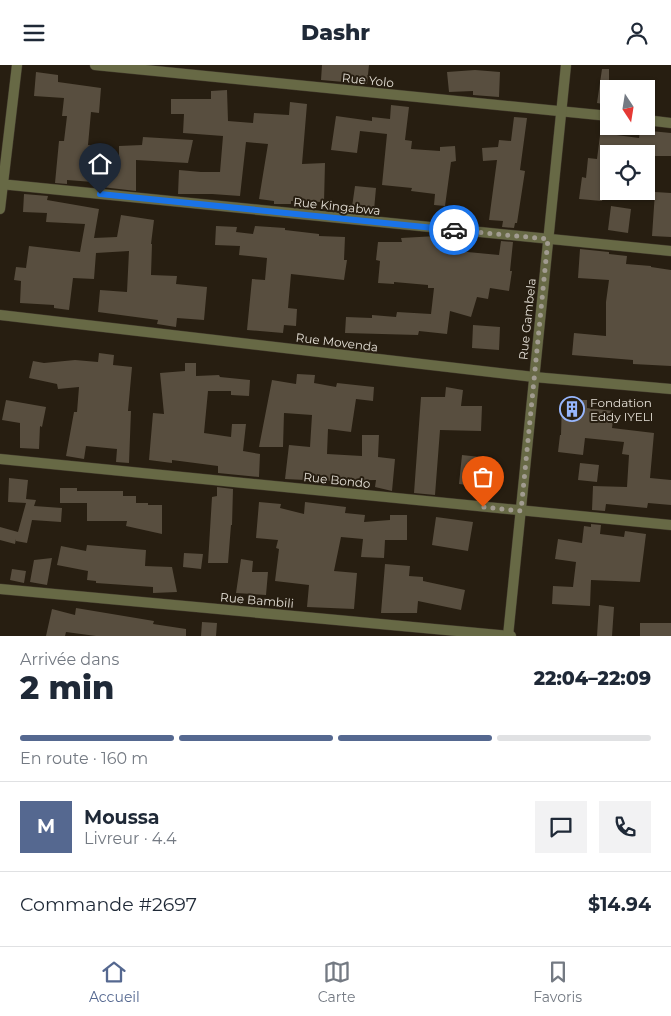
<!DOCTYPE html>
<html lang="fr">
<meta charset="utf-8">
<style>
body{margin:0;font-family:Montserrat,sans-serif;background:#f2f2f3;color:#1f2937;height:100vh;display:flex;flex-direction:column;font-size:19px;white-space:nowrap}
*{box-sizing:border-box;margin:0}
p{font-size:16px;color:#747a83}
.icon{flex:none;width:28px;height:28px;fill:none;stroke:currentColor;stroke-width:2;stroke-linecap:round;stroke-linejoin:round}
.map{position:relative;height:571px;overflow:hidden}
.side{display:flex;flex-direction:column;background:#fff;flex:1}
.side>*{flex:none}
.needle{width:32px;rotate:168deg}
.tools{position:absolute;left:600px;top:15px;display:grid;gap:10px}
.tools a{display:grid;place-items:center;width:55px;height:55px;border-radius:0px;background:#fff;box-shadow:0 1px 4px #0004;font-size:25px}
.pin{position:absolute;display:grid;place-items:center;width:42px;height:42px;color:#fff;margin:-51px -21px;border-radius:50% 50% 50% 0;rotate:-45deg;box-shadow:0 0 5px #0007}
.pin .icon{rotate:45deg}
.courier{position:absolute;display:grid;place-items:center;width:50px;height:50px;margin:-25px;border:4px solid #1a73e8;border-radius:50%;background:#fff;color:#222;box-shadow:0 1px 6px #0007}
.head em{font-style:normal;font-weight:800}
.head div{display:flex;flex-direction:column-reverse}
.head{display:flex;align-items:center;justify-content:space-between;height:85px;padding:0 20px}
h1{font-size:32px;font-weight:800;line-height:38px}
.bar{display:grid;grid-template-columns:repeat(4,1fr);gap:8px 5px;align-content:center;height:60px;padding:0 20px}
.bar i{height:6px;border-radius:4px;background:#e0e1e3}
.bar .on{background:#556890}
.bar p{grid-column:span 4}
.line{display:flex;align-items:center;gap:12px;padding:0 20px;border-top:1px solid #e0e1e3}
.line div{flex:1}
.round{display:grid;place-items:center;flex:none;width:52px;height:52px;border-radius:0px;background:#f2f2f3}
header{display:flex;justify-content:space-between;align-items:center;height:65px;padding:0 20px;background:#fff;font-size:22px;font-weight:800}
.tabs{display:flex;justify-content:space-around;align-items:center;height:70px;border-top:1px solid #e0e1e3;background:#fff;font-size:14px;color:#747a83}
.tabs a{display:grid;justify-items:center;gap:2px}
.tabs .on{color:#556890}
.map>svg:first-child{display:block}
.building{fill:#584e3f}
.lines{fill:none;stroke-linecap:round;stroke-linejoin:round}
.minor-casing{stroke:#41392c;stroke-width:11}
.tertiary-casing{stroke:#41392c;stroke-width:11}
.minor{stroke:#676945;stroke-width:10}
.tertiary{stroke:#676945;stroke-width:10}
.done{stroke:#a19b90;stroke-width:5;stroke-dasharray:0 9}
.route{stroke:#1a73e8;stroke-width:6}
.labels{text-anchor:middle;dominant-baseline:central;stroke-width:4;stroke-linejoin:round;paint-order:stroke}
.street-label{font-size:12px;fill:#e3ded5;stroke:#271e11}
.poi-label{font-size:12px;fill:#e3ded5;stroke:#271e11;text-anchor:start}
</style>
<header><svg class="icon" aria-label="menu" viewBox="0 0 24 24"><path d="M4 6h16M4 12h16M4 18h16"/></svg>Dashr<svg class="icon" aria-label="person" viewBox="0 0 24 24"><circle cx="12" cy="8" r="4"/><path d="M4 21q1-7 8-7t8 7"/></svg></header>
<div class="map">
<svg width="671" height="571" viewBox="0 0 671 571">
<rect width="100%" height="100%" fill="#271e11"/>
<!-- building -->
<path class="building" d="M322 0H369L367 19 321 15Z
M602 4H609V40L597 38Z
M475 5 500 7 499 32 473 30V26L449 27 447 7Z
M36 7 58 10V17L101 23 99 48 91 47 88 80 96 81V85L119 91V81L142 80 143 72 193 75 188 98 136 95V126L93 121V117L67 115V119L55 118 59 76H64L67 51H62L64 33 34 31Z
M227 25 228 56 253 58 254 48 289 50 290 37 307 39 302 99 325 98 324 137 291 136V139H274V136L259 134 268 79 246 77 240 131 212 129H178L179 105 201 107H220L223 71 183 68 184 49H171V34H211V26Z
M391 40 409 42 405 75 412 76 411 84 440 86V82L455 81 456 96 451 97 445 141 434 140 435 129 411 126 412 123 382 120 387 69 360 66 357 88 331 85 336 51 372 56V52L390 54Z
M514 52 527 53 520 105 525 106 517 158H515L514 163 502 162 503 156 489 155 497 95 483 96 482 83 498 82 499 75 511 76Z
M601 63 609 64V69L639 73 640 65 671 68V91H646V89H609V102L602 136 579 134 582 112 586 113 588 93 597 94Z
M355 121 376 123 374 145 352 142Z
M655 127 671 128V172L652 171Z
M24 129 48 131 47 135 99 144 94 173 117 172 121 150 154 155 151 179H152L151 210 177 211 176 219 207 222 204 255 177 253 176 262 157 259 158 255 98 247 100 225 127 227 129 186 96 188 94 214 73 213 69 245 54 243V240L20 238 21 216 14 215 16 202 26 203 29 181 80 187 85 159 46 157 47 148 23 147Z
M611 141 631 144 628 168 608 165Z
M216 161 237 162 236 167 253 169 255 161 285 163V165L319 169V171L345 172 344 195H347L344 215 291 209 288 243 297 244 296 261 284 260 283 268 247 265 252 214 265 215 267 193 239 190 240 181 215 180Z
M437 171 459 174 457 186 499 190 501 176 513 177 510 206H512L509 226 490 223 488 234 477 232 471 252 450 246 447 269 419 266 418 270 345 268 346 252 372 253V250L396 252 397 247 431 249 434 223H428V220L394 217V219L378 218 380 196 376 195 378 177H402L401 173Z
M580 184 609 187V189L627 191 626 199 651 201V202L671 205V301L633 299V295L572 290 574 268 606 271V237L609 215 578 213Z
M473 260 500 262 499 285 472 283Z
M99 288 114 290 113 300 132 302 128 346H131L129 398 116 397 117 384 86 381 84 394 66 391 74 347H77L79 322 58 324 57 319 29 313 33 296 44 298 75 295 98 297Z
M185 298H196V311L219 310 220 312 250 315 249 331 231 330V326H208L204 368 231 372 232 359H246L243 386 260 389 259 412 218 408V401L172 395V398L149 395 153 348 164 349 160 308 185 306Z
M297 309 315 310 314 318 336 322 337 318 374 322 373 336 356 334 351 367 328 364 327 389 362 391V370H379L378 392 395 394 392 426 375 422 376 415 326 416 285 414 289 380 310 382 312 350 284 348 283 382H259L272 315 296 319Z
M446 322 463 325 461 341H482L481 366 440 365 435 430 414 428 421 332H445Z
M6 335 46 342 42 362 40 361 39 384 20 383V358L2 355Z
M562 335H587V343L614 346 612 363 654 368 650 413 671 415V440L648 438 647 443 606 439 605 446 592 445 593 421 627 422 629 390 622 389 624 377 585 373 583 390 558 387 560 370H561Z
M462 390 489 393 485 422 459 419Z
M580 398 599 400 597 417 578 415Z
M9 413 28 415 26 434 36 435 34 441 62 443 61 457 32 455 27 478 16 476V474L15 479 0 475V462L18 467 26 438 8 437Z
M217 422 233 424 232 460H231L228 498H208L212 432 217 431Z
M60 423H77V426H123V431H136V438H148V440H162V469L126 461 127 456H87V438H60Z
M259 437 281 439 280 443 304 449 305 437 346 442 345 448 365 450 364 457 390 455V450H407V475H385L384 493 361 492 363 474 341 472 334 506 357 508 354 544 307 542 309 520 275 516 279 484 276 483 278 475 256 473Z
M436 452 473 457 468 486 432 480Z
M591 459 601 460 600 469 624 472 625 466 646 469 640 517 591 515 590 541 552 539 553 521 573 522 576 497 555 494 558 474 582 478 584 461 591 462Z
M87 480 146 485 145 501 172 502 177 527 153 528V522L96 518V516L87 515 88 506 57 500 61 481 86 486Z
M184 488 203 489 201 504 183 502Z
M52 493 47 520 30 517 34 495Z
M241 494 253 496 252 507H268L266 530 236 528Z
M385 499 410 501 409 511 423 512V516L465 525 461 545 418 536 417 548H381Z
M12 504 26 506 24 518 10 515Z
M599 540 614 542 612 571H597Z
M76 543 154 556 153 559 186 564V571H96L66 567 65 571H46L52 544 75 550Z
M202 557 217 558 216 571H201Z
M640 558H671V571H640Z"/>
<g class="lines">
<defs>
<path id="minor" d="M95 0 609 51
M646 55 671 58
M0 119 671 186
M0 144 17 0
M0 250 534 312 671 324
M0 394 671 460
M0 524 511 571"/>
<path id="tertiary" d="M508 571 566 0"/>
</defs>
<!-- minor casing -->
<use href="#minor" class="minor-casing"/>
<!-- tertiary casing -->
<use href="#tertiary" class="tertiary-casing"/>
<!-- minor -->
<use href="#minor" class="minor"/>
<!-- tertiary -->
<use href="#tertiary" class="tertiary"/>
</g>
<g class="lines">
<!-- done -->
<path class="done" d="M454 165 548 174 521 446 483 442"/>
<!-- route -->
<path class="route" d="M100 129 454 165"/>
</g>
<!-- icons -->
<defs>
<symbol id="building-ring" viewBox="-11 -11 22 22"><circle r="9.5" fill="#271e11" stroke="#97b6fd" stroke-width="1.5"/><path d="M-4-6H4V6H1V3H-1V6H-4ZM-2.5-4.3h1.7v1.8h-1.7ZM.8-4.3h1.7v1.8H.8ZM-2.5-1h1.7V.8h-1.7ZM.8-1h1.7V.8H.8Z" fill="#97b6fd"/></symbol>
</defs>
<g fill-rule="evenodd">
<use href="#building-ring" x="558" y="330" width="28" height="28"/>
</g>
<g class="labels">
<!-- street labels -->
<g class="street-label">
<text transform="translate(368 15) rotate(6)">Rue Yolo</text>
<text transform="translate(337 141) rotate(6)">Rue Kingabwa</text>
<text transform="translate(527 254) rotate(-84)">Rue Gambela</text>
<text transform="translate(337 277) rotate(7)">Rue Movenda</text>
<text transform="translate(337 415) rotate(6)">Rue Bondo</text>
<text transform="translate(257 535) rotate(5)">Rue Bambili</text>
</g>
<!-- poi labels -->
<g class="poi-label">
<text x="590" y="337">Fondation<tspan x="590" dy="14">Eddy IYELI</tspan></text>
</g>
</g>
</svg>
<div class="tools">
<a><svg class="needle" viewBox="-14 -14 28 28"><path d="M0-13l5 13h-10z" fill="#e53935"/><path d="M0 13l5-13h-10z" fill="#747a83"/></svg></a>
<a><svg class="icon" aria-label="locate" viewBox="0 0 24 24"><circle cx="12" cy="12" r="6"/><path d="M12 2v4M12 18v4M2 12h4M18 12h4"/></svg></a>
</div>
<div class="pin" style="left:483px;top:442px;background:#ea580c"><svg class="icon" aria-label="bag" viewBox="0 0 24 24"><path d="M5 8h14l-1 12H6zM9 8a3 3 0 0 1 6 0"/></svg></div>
<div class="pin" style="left:100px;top:129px;background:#1f2937"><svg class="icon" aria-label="home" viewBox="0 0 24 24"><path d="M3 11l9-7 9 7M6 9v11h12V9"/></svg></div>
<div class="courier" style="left:454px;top:165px"><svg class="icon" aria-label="car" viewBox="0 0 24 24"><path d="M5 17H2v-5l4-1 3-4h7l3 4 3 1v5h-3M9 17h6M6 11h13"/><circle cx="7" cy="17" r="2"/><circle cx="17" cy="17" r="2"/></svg></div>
</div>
<section class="side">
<div class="head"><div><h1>2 min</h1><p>Arrivée dans</p></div><em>22:04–22:09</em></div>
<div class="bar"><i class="on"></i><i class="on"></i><i class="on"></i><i></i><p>En route · 160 m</p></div>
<div class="line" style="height:90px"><b class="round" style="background:#556890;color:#fff">M</b><div><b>Moussa</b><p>Livreur · 4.4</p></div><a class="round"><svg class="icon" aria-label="chat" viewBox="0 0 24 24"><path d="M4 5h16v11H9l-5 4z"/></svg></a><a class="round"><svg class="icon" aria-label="phone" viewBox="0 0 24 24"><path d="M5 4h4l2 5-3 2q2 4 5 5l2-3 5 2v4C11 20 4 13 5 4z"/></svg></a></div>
<div class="line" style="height:65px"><div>Commande #2697</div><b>$14.94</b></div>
</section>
<nav class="tabs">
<a class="on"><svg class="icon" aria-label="home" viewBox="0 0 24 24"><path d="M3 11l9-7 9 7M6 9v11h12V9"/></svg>Accueil</a>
<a><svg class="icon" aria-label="map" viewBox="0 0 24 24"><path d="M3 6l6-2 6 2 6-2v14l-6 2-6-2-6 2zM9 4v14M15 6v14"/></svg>Carte</a>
<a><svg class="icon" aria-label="saved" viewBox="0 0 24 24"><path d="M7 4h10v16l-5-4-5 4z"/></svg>Favoris</a>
</nav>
